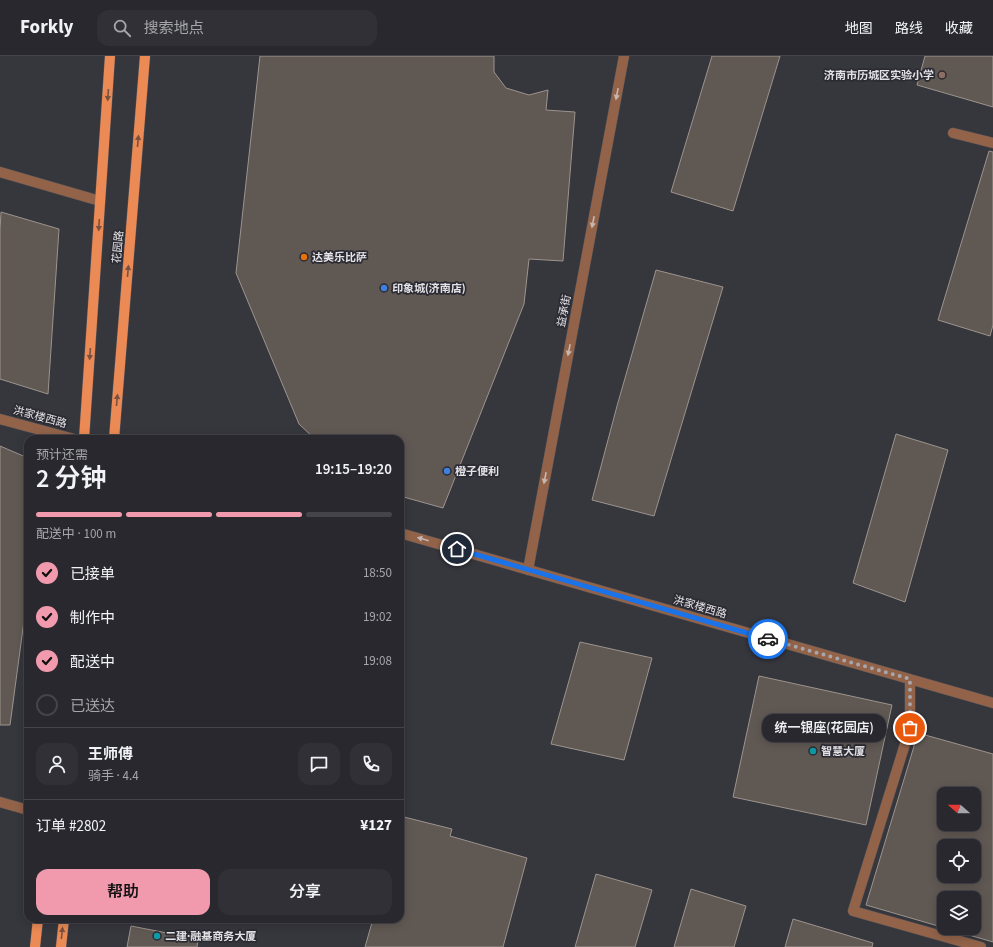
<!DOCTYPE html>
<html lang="zh">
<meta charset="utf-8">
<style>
body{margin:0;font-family:"Source Sans 3","Noto Sans SC",sans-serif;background:#303036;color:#f1f3f6;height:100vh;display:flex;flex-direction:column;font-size:15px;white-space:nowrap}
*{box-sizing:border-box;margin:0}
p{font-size:13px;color:#a5a6aa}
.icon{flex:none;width:22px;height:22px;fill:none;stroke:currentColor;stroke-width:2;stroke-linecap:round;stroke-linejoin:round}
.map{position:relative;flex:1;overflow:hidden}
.sheet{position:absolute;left:24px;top:379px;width:380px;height:488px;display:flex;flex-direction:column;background:#28282e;border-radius:12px;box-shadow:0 2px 10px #0003,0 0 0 1px #44444a}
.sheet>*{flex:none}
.needle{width:26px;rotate:290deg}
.tools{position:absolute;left:937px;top:731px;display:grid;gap:8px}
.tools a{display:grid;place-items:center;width:44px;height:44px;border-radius:8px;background:#28282e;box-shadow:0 2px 10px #0003,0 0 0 1px #44444a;font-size:20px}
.pin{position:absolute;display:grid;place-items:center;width:34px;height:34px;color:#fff;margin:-17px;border:2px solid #fff;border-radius:50%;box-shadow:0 1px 4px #0007}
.courier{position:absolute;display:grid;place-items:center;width:40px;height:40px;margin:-20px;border:3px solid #1a73e8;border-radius:50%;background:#fff;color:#222;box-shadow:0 1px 5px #0007}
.bubble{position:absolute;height:28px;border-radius:12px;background:#28282e;box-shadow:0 2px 10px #0003,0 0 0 1px #44444a;font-size:13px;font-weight:600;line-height:28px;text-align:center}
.head em{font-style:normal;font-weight:600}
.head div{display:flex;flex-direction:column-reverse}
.head{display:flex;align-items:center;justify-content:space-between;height:68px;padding:0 12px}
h1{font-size:26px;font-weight:600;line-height:30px}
.bar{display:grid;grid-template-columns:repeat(4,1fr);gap:6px 4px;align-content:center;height:48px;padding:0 12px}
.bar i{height:5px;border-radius:3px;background:#44444a}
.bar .selected{background:#f29aad}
.bar p{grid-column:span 4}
.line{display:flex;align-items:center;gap:10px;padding:0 12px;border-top:1px solid #44444a}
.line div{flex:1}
.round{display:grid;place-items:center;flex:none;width:42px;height:42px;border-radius:12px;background:#303036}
ol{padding:0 12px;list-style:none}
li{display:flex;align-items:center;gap:12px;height:44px}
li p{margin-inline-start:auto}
li .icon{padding:4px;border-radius:50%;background:#f29aad;color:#111;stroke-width:4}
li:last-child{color:#a5a6aa}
li i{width:22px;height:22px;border:2px solid #44444a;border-radius:50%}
.action{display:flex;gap:8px;margin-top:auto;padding:8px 12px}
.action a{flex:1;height:46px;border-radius:12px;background:#f29aad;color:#111;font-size:16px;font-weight:600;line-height:46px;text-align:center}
.action a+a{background:#303036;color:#f1f3f6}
header{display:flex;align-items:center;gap:24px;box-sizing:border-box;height:56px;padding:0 20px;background:#28282e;border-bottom:1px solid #44444a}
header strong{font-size:19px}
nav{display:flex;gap:22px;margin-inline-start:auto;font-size:14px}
.search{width:280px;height:36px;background:#303036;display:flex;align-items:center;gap:10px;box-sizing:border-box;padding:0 14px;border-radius:12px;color:#a5a6aa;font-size:15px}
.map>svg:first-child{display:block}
.building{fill:#605853;stroke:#9d948e;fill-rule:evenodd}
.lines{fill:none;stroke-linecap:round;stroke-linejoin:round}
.minor-casing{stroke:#525258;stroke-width:11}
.major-casing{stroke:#525258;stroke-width:11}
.minor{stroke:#926349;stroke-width:10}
.major{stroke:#eb8a54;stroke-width:10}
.oneway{fill:#c7b6b0}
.oneway2{fill:#785140}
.done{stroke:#a6a6ac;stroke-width:4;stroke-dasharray:0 7.2}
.route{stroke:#1a73e8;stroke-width:5}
.education-dot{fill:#8d6e63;stroke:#2c2b33;stroke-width:1.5}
.food-dot{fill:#e8710a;stroke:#2c2b33;stroke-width:1.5}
.shop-dot{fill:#3f7fe0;stroke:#2c2b33;stroke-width:1.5}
.culture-dot{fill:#0f9aa8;stroke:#2c2b33;stroke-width:1.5}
.labels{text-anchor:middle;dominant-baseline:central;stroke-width:3.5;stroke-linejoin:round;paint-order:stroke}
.poi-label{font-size:11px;font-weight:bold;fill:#e3e3e7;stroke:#2c2b33;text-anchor:start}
.street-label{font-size:11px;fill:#e3e3e7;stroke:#2c2b33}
</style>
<header>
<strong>Forkly</strong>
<div class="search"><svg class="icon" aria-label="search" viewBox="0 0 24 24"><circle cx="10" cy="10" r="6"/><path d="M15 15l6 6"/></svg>搜索地点</div>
<nav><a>地图</a><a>路线</a><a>收藏</a></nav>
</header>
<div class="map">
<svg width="993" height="891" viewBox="0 0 993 891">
<rect width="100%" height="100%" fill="#36363d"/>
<!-- building -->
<path class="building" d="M260 0H494V16L506 32 529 39 548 34 546 54 575 56 563 205 529 203 524 248 443 452 400 440V383H315L299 368 236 217Z
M712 0H780L733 155 671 136Z
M925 0H993V51L917 29Z
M989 95 993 96V269L990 280 938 264Z
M1 156 59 173 48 338 0 323V174Z
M656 214 723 231 654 460 592 444 617 350Z
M896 378 948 394 905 546 853 527Z
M0 390 28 402V535L10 669H0Z
M580 586 652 602 624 704 551 688Z
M759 620 892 649 866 769 733 741Z
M918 677 993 698V886L866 849ZM944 738H974V768H944ZM944 790H974V820H944ZM944 842H974V872H944Z
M400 760 452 773 450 780 527 802 503 891H365L373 863H400Z
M596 818 652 834 635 891H575Z
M691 833 746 850 734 891H674Z
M793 863 873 887 872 891H785Z
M131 870 198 883 197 891H127Z"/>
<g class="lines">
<defs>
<path id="minor" d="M953 77 993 87
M0 116 100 145
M0 363 74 383
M400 477 993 647
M528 514 624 0
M910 623V672L853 855 981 891
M0 746 28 754"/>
<path id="major" d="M84 383 110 0
M114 383 145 0
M35 891 38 863
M61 891 64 863"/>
</defs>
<!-- minor casing -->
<use href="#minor" class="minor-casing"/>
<!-- major casing -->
<use href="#major" class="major-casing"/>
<!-- minor -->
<use href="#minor" class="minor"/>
<!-- major -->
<use href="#major" class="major"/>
</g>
<!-- one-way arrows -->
<defs><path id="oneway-solid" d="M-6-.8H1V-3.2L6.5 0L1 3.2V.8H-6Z"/></defs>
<g class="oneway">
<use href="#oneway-solid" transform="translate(617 38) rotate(101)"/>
<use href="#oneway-solid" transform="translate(593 166) rotate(101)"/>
<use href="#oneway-solid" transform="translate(569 294) rotate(101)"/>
<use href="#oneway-solid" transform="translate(545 422) rotate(101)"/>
<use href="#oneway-solid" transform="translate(423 483) rotate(-164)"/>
</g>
<g class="oneway2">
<use href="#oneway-solid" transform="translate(108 39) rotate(94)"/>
<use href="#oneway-solid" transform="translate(138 85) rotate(-85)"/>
<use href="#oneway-solid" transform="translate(99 169) rotate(94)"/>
<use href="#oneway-solid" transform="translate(128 215) rotate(-85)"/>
<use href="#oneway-solid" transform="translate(90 298) rotate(94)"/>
<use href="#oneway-solid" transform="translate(117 344) rotate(-85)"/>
<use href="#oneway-solid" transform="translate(62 877) rotate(-84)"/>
</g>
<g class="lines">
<!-- done -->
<path class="done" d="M768 583 910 623V672"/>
<!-- route -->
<path class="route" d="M457 493 768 583"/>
</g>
<!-- markers -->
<circle class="education-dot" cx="942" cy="19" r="4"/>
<circle class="food-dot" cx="304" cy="201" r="4"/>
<g class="shop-dot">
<circle cx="384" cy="232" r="4"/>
<circle cx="447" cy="415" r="4"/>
</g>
<g class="culture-dot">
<circle cx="813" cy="695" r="4"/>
<circle cx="157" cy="880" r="4"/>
</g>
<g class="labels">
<!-- poi labels -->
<g class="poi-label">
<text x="934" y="19" text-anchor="end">济南市历城区实验小学</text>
<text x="312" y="201">达美乐比萨</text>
<text x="392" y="232">印象城(济南店)</text>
<text x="455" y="415">橙子便利</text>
<text x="821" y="695">智慧大厦</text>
<text x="165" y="880">二建·融基商务大厦</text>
</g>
<!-- street labels -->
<g class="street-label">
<text transform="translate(118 191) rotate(-85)">花园路</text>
<text transform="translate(564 255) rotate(-79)">益承街</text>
<text transform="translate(40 361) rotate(15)">洪家楼西路</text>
<text transform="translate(700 551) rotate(16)">洪家楼西路</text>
</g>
</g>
</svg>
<div class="tools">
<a><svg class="needle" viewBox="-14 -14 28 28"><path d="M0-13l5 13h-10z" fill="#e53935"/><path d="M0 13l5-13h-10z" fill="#a5a6aa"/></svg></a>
<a><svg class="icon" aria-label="locate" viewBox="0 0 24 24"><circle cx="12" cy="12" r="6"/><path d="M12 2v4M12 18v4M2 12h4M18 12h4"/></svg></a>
<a><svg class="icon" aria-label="layers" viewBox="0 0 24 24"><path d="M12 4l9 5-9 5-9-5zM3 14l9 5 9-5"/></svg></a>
</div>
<div class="pin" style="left:910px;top:672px;background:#ea580c"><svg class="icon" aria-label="bag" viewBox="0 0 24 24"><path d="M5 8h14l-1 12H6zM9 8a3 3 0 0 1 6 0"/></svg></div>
<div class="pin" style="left:457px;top:493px;background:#1f2937"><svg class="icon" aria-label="home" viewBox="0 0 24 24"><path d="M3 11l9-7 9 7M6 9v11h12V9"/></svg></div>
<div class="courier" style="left:768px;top:583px"><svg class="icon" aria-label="car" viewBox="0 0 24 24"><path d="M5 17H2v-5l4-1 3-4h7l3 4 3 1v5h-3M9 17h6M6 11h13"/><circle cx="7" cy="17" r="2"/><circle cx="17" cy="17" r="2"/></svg></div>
<div class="bubble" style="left:762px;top:658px;width:124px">统一银座(花园店)</div>
<section class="sheet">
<div class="head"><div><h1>2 分钟</h1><p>预计还需</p></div><em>19:15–19:20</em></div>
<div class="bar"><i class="selected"></i><i class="selected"></i><i class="selected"></i><i></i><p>配送中 · 100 m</p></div>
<ol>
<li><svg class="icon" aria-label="check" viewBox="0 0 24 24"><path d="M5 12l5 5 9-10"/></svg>已接单<p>18:50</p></li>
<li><svg class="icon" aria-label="check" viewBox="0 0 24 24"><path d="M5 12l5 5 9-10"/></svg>制作中<p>19:02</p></li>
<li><svg class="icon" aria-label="check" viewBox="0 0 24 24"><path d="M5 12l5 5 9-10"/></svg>配送中<p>19:08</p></li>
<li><i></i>已送达</li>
</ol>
<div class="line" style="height:72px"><a class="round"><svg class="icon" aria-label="person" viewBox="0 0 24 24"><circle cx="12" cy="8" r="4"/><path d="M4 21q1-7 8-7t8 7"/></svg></a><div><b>王师傅</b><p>骑手 · 4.4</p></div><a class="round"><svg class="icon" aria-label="chat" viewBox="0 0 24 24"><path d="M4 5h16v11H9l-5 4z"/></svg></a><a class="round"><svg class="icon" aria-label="phone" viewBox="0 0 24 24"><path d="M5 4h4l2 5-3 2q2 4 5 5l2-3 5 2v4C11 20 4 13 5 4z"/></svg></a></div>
<div class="line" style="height:52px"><div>订单 #2802</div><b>¥127</b></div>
<div class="action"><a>帮助</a><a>分享</a></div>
</section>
</div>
